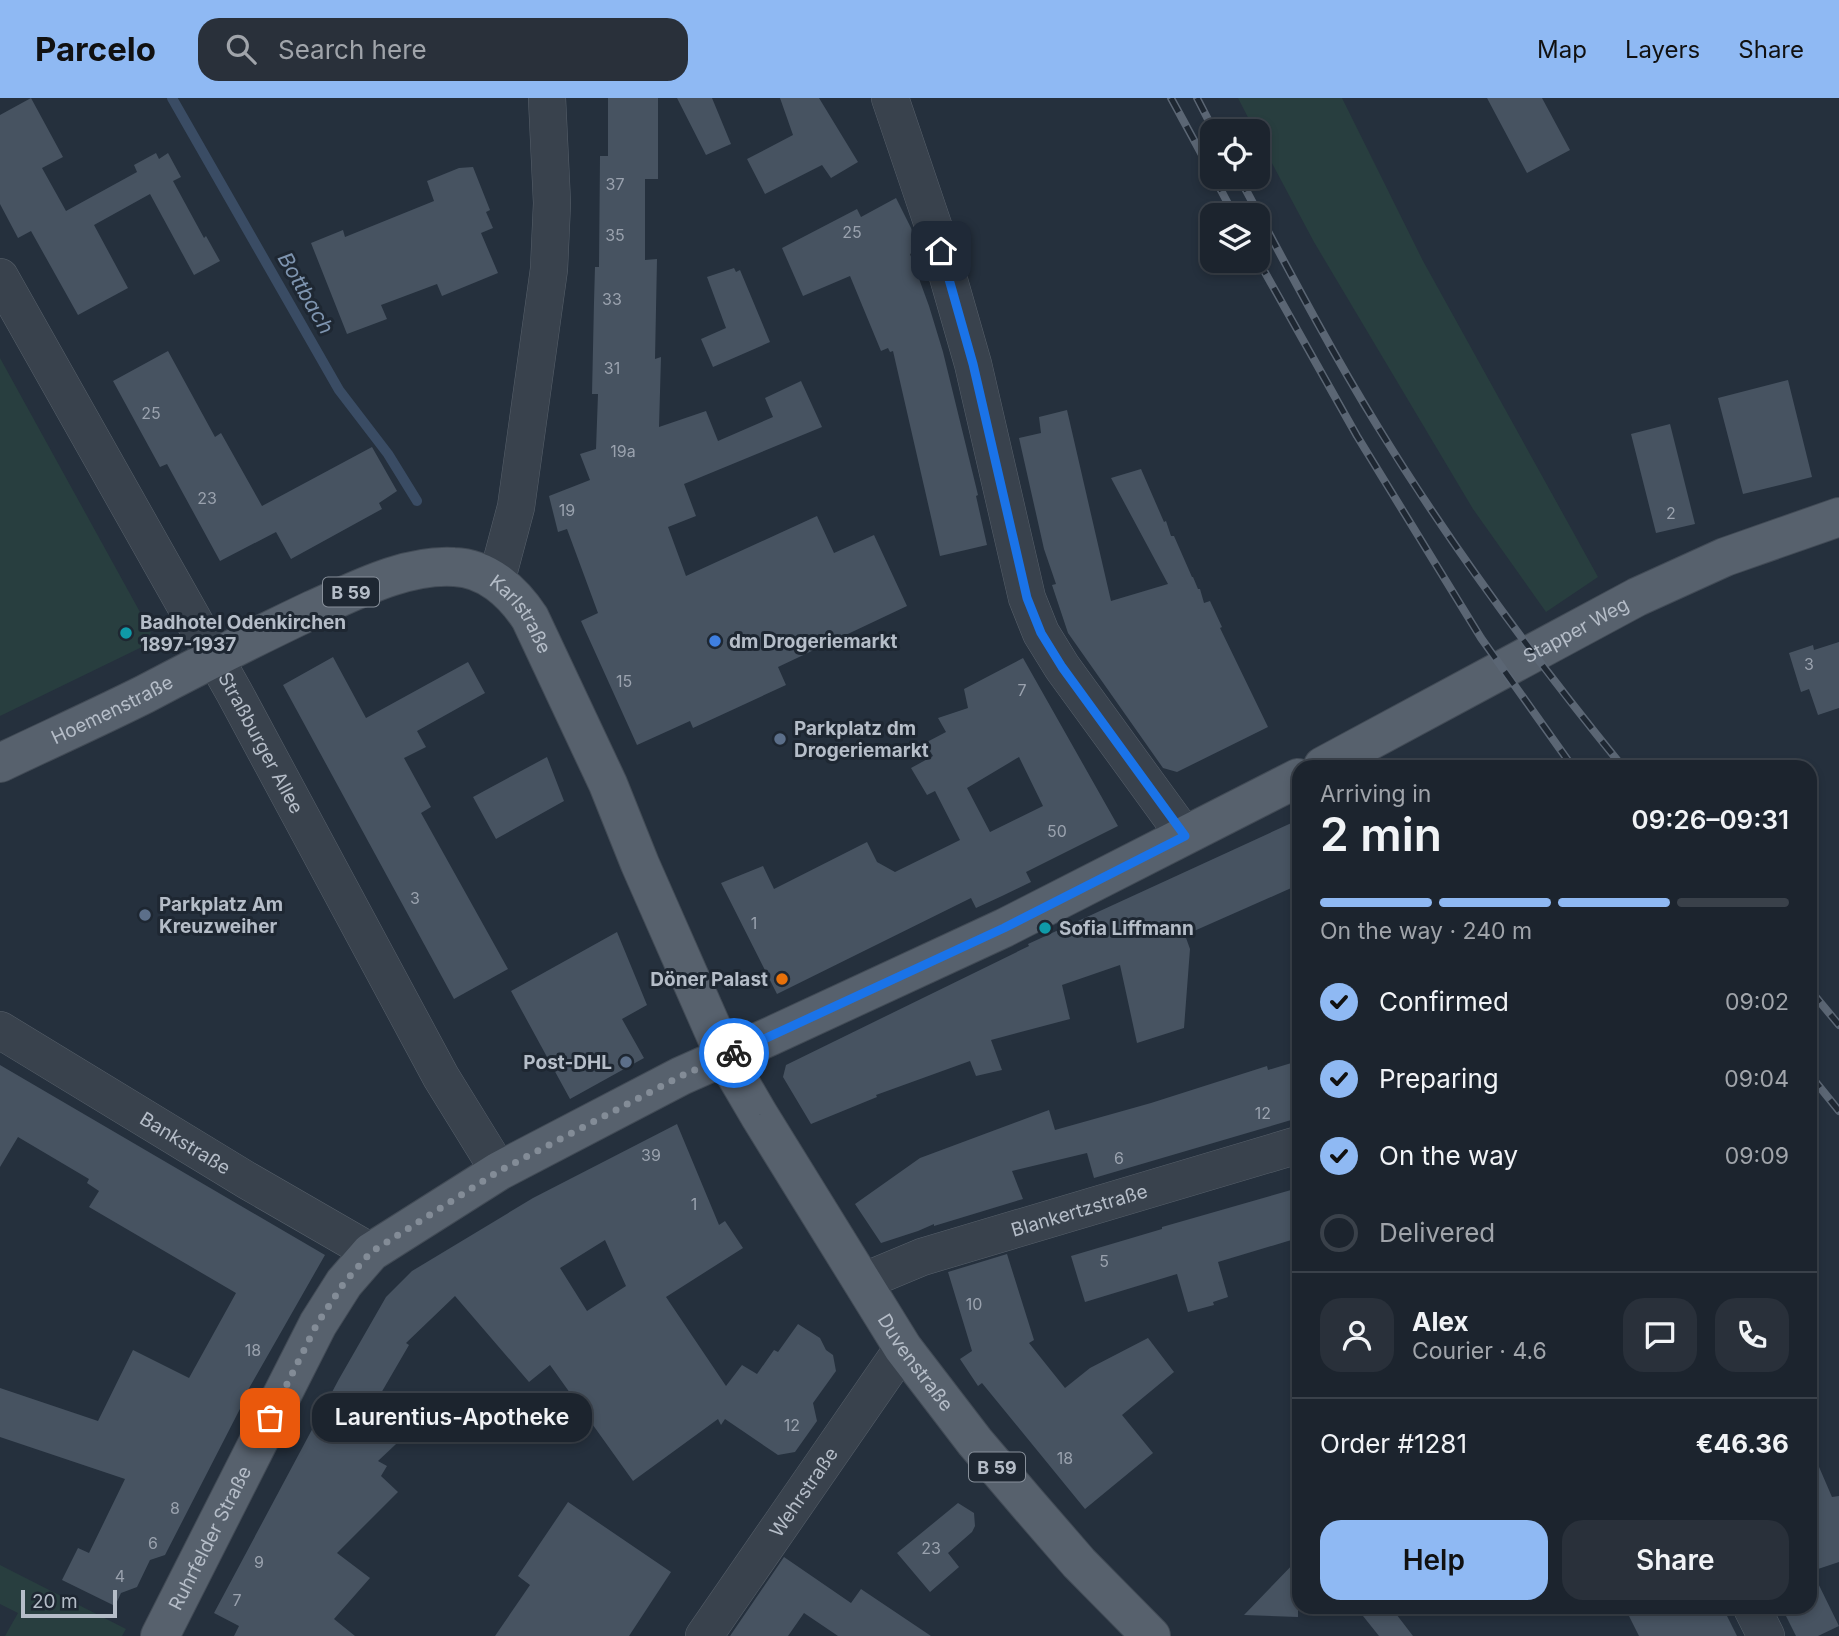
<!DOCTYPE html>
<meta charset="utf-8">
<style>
body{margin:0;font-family:Inter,sans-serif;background:#29303a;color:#f1f3f6;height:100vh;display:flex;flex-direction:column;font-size:26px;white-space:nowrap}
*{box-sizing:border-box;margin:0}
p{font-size:23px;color:#a0a4aa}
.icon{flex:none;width:38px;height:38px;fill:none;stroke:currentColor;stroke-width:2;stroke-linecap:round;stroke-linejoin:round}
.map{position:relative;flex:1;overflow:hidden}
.sheet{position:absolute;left:1292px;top:662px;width:525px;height:854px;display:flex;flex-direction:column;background:#1c242e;border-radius:21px;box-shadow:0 4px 10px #0003,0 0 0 2px #3a414a}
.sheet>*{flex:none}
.fabs{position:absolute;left:1200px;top:21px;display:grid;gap:14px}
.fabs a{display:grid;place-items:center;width:70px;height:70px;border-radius:14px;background:#1c242e;box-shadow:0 4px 10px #0003,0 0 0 2px #3a414a;font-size:35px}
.scale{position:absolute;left:21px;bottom:18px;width:96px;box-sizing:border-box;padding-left:7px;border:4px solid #b5bdc8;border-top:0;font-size:19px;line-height:24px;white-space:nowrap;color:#b5bdc8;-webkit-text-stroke:5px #1e2732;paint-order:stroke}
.pin{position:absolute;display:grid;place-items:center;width:60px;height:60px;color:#fff;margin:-30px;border-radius:14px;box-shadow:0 4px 10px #0006}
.courier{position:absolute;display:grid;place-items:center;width:70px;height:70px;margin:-35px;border:5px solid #1a73e8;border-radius:50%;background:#fff;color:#222;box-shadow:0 2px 9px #0007}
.bubble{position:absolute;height:49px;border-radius:21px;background:#1c242e;box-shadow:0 4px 10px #0003,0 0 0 2px #3a414a;font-size:23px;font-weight:600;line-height:49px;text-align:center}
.head em{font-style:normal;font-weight:600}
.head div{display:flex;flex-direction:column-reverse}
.head{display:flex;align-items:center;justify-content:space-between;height:119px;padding:0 28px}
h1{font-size:46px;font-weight:600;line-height:52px}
.bar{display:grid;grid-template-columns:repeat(4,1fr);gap:10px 7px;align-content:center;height:84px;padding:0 28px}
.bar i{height:9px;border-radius:5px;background:#3a414a}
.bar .active{background:#8fb9f3}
.bar p{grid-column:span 4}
.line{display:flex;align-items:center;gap:18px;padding:0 28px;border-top:2px solid #3a414a}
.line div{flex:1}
.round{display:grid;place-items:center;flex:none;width:74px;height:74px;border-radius:21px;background:#29303a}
ol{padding:0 28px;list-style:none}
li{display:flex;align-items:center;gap:21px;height:77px}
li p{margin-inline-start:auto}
li .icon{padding:7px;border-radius:50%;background:#8fb9f3;color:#111;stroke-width:4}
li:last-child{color:#a0a4aa}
li i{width:38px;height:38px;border:4px solid #3a414a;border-radius:50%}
.cta{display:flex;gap:14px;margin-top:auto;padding:14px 28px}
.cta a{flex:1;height:80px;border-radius:21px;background:#8fb9f3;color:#111;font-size:28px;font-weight:600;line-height:80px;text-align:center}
.cta a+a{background:#29303a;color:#f1f3f6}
header{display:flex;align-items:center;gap:42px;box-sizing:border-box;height:98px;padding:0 35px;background:#8fb9f3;color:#111}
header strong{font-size:33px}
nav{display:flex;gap:38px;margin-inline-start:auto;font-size:24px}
.search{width:490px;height:63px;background:#29303a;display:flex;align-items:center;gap:18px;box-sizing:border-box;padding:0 24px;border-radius:21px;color:#a0a4aa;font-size:26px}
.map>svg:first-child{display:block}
.green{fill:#283e3f}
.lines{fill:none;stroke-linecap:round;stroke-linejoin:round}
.stream{stroke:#3a4c64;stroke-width:10}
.building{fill:#475361;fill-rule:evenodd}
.minor-casing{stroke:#57606b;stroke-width:38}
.major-casing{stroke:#424b56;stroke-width:40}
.minor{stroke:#39424d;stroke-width:37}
.major{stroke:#57616d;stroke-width:38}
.rail-casing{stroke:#5b6674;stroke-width:8}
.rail{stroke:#1e2732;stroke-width:5;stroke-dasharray:16;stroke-linecap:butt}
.done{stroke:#838c97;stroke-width:7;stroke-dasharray:0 12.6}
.route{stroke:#1a73e8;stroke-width:9}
.culture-dot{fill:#0f9aa8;stroke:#1e2732;stroke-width:2.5}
.shop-dot{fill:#3f7fe0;stroke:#1e2732;stroke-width:2.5}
.service-dot{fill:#5c6f8a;stroke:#1e2732;stroke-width:2.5}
.food-dot{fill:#e8710a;stroke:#1e2732;stroke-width:2.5}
.labels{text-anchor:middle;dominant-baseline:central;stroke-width:6;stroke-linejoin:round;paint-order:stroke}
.number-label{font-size:16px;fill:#9aa2ae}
.shield{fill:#1e2732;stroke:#88909b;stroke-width:2}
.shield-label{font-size:18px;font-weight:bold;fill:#b5bdc8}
.street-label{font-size:19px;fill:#b5bdc8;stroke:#1e2732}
.poi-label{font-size:19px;font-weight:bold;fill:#b5bdc8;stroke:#1e2732;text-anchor:start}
.water-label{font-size:21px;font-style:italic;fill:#7e94af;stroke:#1e2732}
</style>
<header>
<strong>Parcelo</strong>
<div class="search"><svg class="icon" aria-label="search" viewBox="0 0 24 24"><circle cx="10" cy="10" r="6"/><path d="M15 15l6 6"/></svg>Search here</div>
<nav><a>Map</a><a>Layers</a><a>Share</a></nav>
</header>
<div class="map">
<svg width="1839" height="1538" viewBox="0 0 1839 1538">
<rect width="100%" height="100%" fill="#25303d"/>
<!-- green -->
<path class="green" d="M1238 0H1342L1423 163 1598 479 1546 514 1473 411 1314 144 1258 39V33H1255Z
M0 260 151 534 146 547 0 618Z
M0 1467 126 1531 122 1538H5L18 1515 0 1506Z"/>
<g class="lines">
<!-- stream -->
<path class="stream" d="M172 0 339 292 388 356 417 403"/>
</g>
<!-- building -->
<path class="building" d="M31 0 63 59 42 70 66 113 137 74 134 67 156 55 159 61 168 55 181 79 173 83 204 140 206 138 220 163 194 177 150 96 94 127 128 190 78 217 31 133 18 140 0 106V17Z
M608 0H658V81H645V162L657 161 655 261 661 259 659 329 706 313 718 343 773 319 765 300 801 283 822 329 684 386 696 418 668 429 686 478 817 418 834 455 874 437 907 508 778 569 786 587 693 630 690 623 637 647 581 523 598 515 567 431 558 434 549 398 590 382 580 356 596 351 598 296H592L594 204 595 169H599L600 58H608Z
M677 0H712L731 46 706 57Z
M780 0H819L858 64 831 80 822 67 765 96 747 61 793 37Z
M1487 0H1542L1570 52 1527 75Z
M473 69 490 112 486 114 493 130 481 135 498 175 442 198 437 186 381 207 387 221 347 236 311 145 343 132 345 139 434 103 427 83 459 70Z
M896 100 911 130 918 152 910 156 929 208 943 254 978 397 976 398 987 447 940 458 893 253 890 254 888 250 881 253 850 178 803 198 782 150 857 111 861 119Z
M734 170 736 174 740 172 770 244 713 269 701 241 726 230 707 179Z
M168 253 215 339 221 335 262 408 372 349 397 393 379 405 382 411 291 461 276 434 220 463 167 366 160 369 113 283Z
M1788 282 1812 379 1743 396 1718 300Z
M1067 312 1111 503 1168 486 1111 380 1141 371 1164 424 1166 423 1171 438H1174L1192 479H1193L1198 491H1200L1204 505 1210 503 1222 529 1220 530 1268 629 1177 674 1163 670 1068 535 1052 487 1056 486 1044 451 1019 340 1041 335 1039 319Z
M1670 326 1695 426 1656 435 1631 336Z
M1839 544V610L1818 617 1809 591 1801 594 1789 555 1813 547 1814 552Z
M333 559 366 620 468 564 485 595 417 633 426 649 404 660 431 709 421 715 508 871 454 901 283 587Z
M1023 560 1118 728 1026 774 1031 784 1002 798 976 810 971 800 777 896 721 785 763 768 774 791 867 744 877 764 895 774 960 742 935 693 927 697 911 670 933 658 925 645 946 634 938 620 968 610 964 591ZM1019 659 1043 708 990 734 967 690Z
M547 659 564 703 496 741 473 699Z
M1298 722V787L1185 837 1190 851 1184 930 1137 945 1120 867 1062 887 1070 921 991 942 1002 972 976 978 970 963 876 997 877 999 811 1026 783 979 786 967 1029 848 1028 846Z
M617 834 647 907 622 921 644 960 570 1001 511 893Z
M1298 963V1020L1094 1080 1087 1055 1012 1073 1023 1101 934 1128V1126L918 1133 881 1145 855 1106 920 1060 1049 1012 1055 1032 1151 1005 1267 968 1268 972Z
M0 967 325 1157 240 1306 242 1307 165 1457 150 1462 137 1489 121 1495 115 1508 62 1482 78 1450 89 1455 125 1381 0 1339V1290L98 1323 133 1252 189 1280 236 1195 89 1109 99 1093 87 1085 89 1081 18 1039 0 1069Z
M677 1026 719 1127 725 1123 743 1150 666 1199 726 1288 742 1267 757 1276 774 1252 778 1254 798 1226 820 1240 826 1252 833 1257 836 1273 813 1305 817 1323 795 1354 778 1357 725 1321 721 1327 718 1321 633 1383 550 1267 529 1284 455 1198 406 1245 409 1247 377 1302 412 1331 378 1363 387 1368 381 1378 398 1394 337 1455 370 1480 334 1521 355 1538H234L239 1528 214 1515 339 1281 386 1199 412 1173 533 1100ZM605 1142 626 1188 587 1213 560 1170Z
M1298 1090V1140L1218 1164 1228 1199 1213 1204 1214 1207 1188 1214 1177 1176 1085 1204 1071 1158 1162 1131V1129Z
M1007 1156 1034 1242 1029 1245 1065 1290 1090 1270 1148 1240 1174 1274 1122 1317 1153 1355 1085 1411 982 1285 978 1288 960 1261 972 1253 948 1174Z
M1810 1348 1832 1399 1839 1398V1464L1812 1473 1839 1528 1818 1538H1796L1781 1508H1810Z
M568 1404 671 1474 629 1538H495L530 1487 518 1478Z
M958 1405 974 1415 975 1428 972 1434 948 1455 959 1469 930 1494 897 1455Z
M784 1459 851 1505 861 1491 931 1538H838L804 1515 788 1538H730Z
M1298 1461V1519L1244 1517Z
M1355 1508H1390L1413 1538H1379Z
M1624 1508H1722L1737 1538H1639Z"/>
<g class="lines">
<defs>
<g id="minor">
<path d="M890 0 934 130 973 266 1027 500 1041 535 1062 569 1185 738"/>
<path id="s1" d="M0 179 234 594 441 979 499 1073"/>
<path d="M496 484 516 409 549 171 552 105 547 0"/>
<path id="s2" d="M0 932 248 1083 371 1154"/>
<path id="s3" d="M862 1184 922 1159 1298 1047"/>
<path d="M1751 1508 1766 1538"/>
<path id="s4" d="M704 1538 903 1250"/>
</g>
<g id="major">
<path id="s5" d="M0 665C48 642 97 620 145 596 200 567 255 539 312 512 355 493 405 466 454 469 487 470 513 494 530 520L608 686 640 766 725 959 759 1017 903 1250 975 1344 1027 1405 1079 1465 1151 1538"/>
<path id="s6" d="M1323 668 1637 499 1725 459 1839 419"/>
<path id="s7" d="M160 1538 318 1226 344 1185 371 1154 499 1073 681 978 771 938 1004 830 1298 680"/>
</g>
</defs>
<!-- minor casing -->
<use href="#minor" class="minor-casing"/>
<!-- major casing -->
<use href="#major" class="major-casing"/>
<!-- minor -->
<use href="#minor" class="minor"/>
<!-- major -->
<use href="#major" class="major"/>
<defs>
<path id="rail" d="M1171 0 1213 77
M1197 0 1214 33
M1214 79 1234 117
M1239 79C1284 163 1328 248 1378 329 1451 448 1534 560 1622 668
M1258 162 1357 338 1481 540 1572 668
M1810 892 1839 927
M1810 977 1839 1013"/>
</defs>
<!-- rail casing -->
<use href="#rail" class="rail-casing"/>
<!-- rail -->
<use href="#rail" class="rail"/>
</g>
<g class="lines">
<!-- done -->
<path class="done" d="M270 1320 317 1226 344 1185 371 1154 499 1073 681 978 734 955"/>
<!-- route -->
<path class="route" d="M734 955 1004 830 1185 738 1062 569 1041 535 1027 500 973 266 941 153"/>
</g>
<!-- markers -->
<g class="culture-dot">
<circle cx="126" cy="535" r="7"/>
<circle cx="1045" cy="830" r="7"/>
</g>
<circle class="shop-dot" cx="715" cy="543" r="7"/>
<g class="service-dot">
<circle cx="780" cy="641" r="7"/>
<circle cx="145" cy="817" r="7"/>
<circle cx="626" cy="964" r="7"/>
</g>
<circle class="food-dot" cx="782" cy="881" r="7"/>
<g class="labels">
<!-- number labels -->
<g class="number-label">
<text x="615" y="86">37</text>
<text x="852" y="134">25</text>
<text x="615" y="137">35</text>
<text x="612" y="201">33</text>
<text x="612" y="270">31</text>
<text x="151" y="315">25</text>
<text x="623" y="353">19a</text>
<text x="207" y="400">23</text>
<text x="567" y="412">19</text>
<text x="1671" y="415">2</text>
<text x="1809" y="566">3</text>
<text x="624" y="583">15</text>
<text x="1022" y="592">7</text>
<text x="1057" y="733">50</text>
<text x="415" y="800">3</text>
<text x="754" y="825">1</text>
<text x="1263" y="1015">12</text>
<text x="651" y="1057">39</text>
<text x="1119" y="1060">6</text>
<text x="694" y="1106">1</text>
<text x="1104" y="1163">5</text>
<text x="974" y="1206">10</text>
<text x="253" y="1252">18</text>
<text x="792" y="1327">12</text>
<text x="1065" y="1360">18</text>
<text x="175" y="1410">8</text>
<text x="153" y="1445">6</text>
<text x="931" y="1450">23</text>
<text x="259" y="1464">9</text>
<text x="120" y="1478">4</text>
<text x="237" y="1502">7</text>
</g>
<!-- shield labels -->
<g class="shield">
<rect x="323" y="479.5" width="56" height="29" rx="5"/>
<rect x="969" y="1354.5" width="56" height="29" rx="5"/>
</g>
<g class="shield-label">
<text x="351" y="494">B 59</text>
<text x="997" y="1369">B 59</text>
</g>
<!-- street labels -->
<g class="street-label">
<text stroke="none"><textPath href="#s5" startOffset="584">Karlstraße</textPath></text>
<text stroke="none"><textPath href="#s6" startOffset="287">Stapper Weg</textPath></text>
<text stroke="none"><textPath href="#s5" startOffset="124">Hoemenstraße</textPath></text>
<text stroke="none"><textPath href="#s1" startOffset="534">Straßburger Allee</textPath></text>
<text stroke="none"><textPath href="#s2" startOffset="217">Bankstraße</textPath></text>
<text stroke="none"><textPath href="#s3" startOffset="229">Blankertzstraße</textPath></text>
<text stroke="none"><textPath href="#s5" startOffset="1433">Duvenstraße</textPath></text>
<text stroke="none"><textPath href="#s4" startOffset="175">Wehrstraße</textPath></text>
<text stroke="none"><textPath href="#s7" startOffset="110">Ruhrfelder Straße</textPath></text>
</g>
<!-- poi labels -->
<g class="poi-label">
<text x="140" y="524">Badhotel Odenkirchen<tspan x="140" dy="22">1897-1937</tspan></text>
<text x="729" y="543">dm Drogeriemarkt</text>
<text x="794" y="630">Parkplatz dm<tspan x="794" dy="22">Drogeriemarkt</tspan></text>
<text x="159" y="806">Parkplatz Am<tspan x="159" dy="22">Kreuzweiher</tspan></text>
<text x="1059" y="830">Sofia Liffmann</text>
<text x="768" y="881" text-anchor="end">Döner Palast</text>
<text x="612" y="964" text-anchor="end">Post-DHL</text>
</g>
<!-- water labels -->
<g class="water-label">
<text transform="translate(306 195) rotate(60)">Bottbach</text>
</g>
</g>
</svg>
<div class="fabs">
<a><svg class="icon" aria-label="locate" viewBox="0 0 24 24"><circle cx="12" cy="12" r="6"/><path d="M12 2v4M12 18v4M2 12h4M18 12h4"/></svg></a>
<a><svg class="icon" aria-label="layers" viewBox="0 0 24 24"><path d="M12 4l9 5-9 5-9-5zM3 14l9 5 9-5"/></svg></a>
</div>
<div class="scale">20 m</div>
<div class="pin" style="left:270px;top:1320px;background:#ea580c"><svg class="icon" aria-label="bag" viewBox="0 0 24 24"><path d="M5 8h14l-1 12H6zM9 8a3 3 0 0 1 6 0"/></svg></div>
<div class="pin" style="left:941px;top:153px;background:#1f2937"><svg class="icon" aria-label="home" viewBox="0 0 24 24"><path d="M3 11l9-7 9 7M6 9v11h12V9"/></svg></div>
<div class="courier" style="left:734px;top:955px"><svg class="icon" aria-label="bike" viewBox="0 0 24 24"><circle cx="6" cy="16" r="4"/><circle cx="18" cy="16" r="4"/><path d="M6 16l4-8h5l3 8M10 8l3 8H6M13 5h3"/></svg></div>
<div class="bubble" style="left:312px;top:1295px;width:280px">Laurentius-Apotheke</div>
<section class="sheet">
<div class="head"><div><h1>2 min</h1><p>Arriving in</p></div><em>09:26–09:31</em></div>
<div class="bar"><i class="active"></i><i class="active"></i><i class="active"></i><i></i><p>On the way · 240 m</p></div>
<ol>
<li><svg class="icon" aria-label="check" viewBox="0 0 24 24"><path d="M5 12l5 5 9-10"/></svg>Confirmed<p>09:02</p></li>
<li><svg class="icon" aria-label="check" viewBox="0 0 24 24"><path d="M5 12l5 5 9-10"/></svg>Preparing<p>09:04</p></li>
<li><svg class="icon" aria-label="check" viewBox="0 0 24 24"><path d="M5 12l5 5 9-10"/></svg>On the way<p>09:09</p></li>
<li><i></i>Delivered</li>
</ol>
<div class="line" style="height:126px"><a class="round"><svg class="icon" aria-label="person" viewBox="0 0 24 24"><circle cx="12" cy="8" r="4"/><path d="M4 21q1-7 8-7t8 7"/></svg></a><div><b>Alex</b><p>Courier · 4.6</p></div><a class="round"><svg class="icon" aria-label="chat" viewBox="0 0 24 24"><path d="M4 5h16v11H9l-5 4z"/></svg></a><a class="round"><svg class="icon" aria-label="phone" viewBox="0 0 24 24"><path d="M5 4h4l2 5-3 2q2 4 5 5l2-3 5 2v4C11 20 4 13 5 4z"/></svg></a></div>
<div class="line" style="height:91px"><div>Order #1281</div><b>€46.36</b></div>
<div class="cta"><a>Help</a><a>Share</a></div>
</section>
</div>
